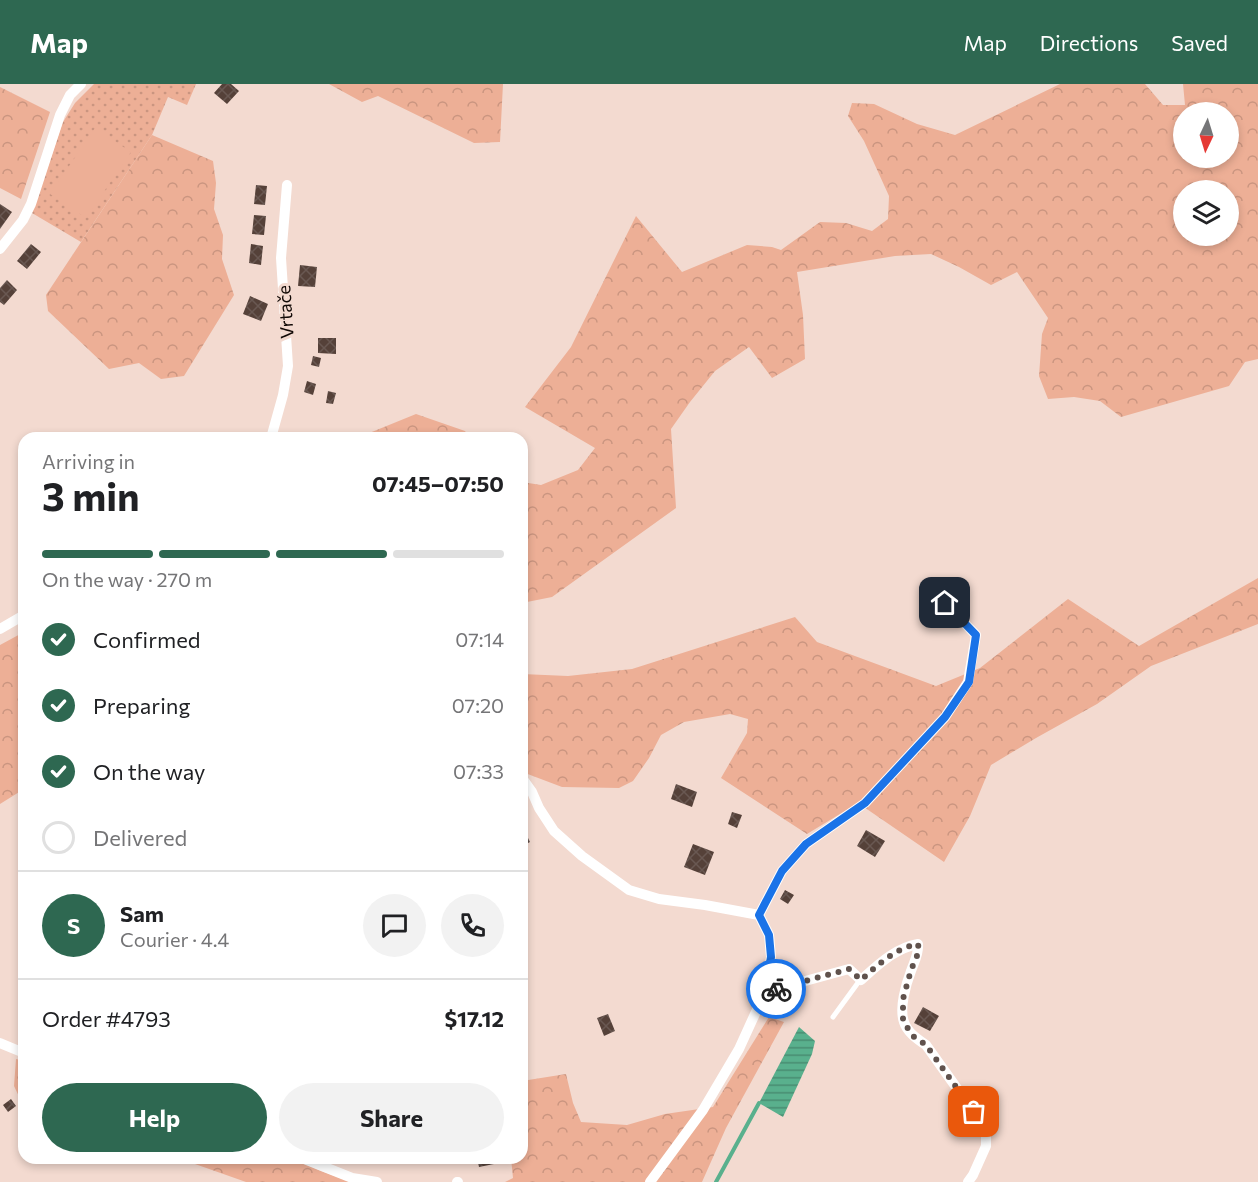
<!DOCTYPE html>
<meta charset="utf-8">
<style>
body{margin:0;font-family:Commissioner,sans-serif;background:#f2f2f2;color:#202124;height:100vh;display:flex;flex-direction:column;font-size:22px;white-space:nowrap}
*{box-sizing:border-box;margin:0}
p{font-size:20px;color:#757577}
.icon{flex:none;width:33px;height:33px;fill:none;stroke:currentColor;stroke-width:2;stroke-linecap:round;stroke-linejoin:round}
.map{position:relative;flex:1;overflow:hidden}
.details{position:absolute;left:18px;top:348px;width:510px;height:732px;display:flex;flex-direction:column;background:#fff;border-radius:18px;box-shadow:0 3px 9px #0003}
.details>*{flex:none}
.needle{width:39px;rotate:184deg}
.buttons{position:absolute;left:1173px;top:18px;display:grid;gap:12px}
.buttons a{display:grid;place-items:center;width:66px;height:66px;border-radius:50%;background:#fff;box-shadow:0 3px 9px #0003;font-size:30px}
.pin{position:absolute;display:grid;place-items:center;width:51px;height:51px;color:#fff;margin:-26px;border-radius:12px;box-shadow:0 3px 9px #0006}
.courier{position:absolute;display:grid;place-items:center;width:60px;height:60px;margin:-30px;border:4px solid #1a73e8;border-radius:50%;background:#fff;color:#222;box-shadow:0 2px 8px #0007}
.head em{font-style:normal;font-weight:700}
.head div{display:flex;flex-direction:column-reverse}
.head{display:flex;align-items:center;justify-content:space-between;height:102px;padding:0 24px}
h1{font-size:39px;font-weight:700;line-height:45px}
.bar{display:grid;grid-template-columns:repeat(4,1fr);gap:9px 6px;align-content:center;height:72px;padding:0 24px}
.bar i{height:8px;border-radius:4px;background:#e0e0e0}
.bar .active{background:#2e6851}
.bar p{grid-column:span 4}
.line{display:flex;align-items:center;gap:15px;padding:0 24px;border-top:2px solid #e0e0e0}
.line div{flex:1}
.round{display:grid;place-items:center;flex:none;width:63px;height:63px;border-radius:32px;background:#f2f2f2}
ol{padding:0 24px;list-style:none}
li{display:flex;align-items:center;gap:18px;height:66px}
li p{margin-inline-start:auto}
li .icon{padding:6px;border-radius:50%;background:#2e6851;color:#fff;stroke-width:4}
li:last-child{color:#757577}
li i{width:33px;height:33px;border:3px solid #e0e0e0;border-radius:50%}
.button{display:flex;gap:12px;margin-top:auto;padding:12px 24px}
.button a{flex:1;height:69px;border-radius:36px;background:#2e6851;color:#fff;font-size:24px;font-weight:700;line-height:69px;text-align:center}
.button a+a{background:#f2f2f2;color:#202124}
header{display:flex;align-items:center;gap:36px;box-sizing:border-box;height:84px;padding:0 30px;background:#2e6851;color:#fff}
header strong{font-size:28px}
nav{display:flex;gap:33px;margin-inline-start:auto;font-size:21px}
.map>svg:first-child{display:block}
.grass{fill:url(#grass-dots)}
.forest{fill:url(#forest-crowns);fill-rule:evenodd}
.park{fill:#edaf96}
.water{fill:url(#water-rules)}
.lines{fill:none;stroke-linecap:round;stroke-linejoin:round}
.stream{stroke:#59b08d;stroke-width:4}
.building{fill:url(#building-cross-hatch)}
.service{stroke:#fff;stroke-width:5}
.minor{stroke:#fff;stroke-width:10}
.done{stroke:#60524d;stroke-width:6;stroke-dasharray:0 10.8}
.route{stroke:#1a73e8;stroke-width:8}
.labels{text-anchor:middle;dominant-baseline:central;stroke-width:6;stroke-linejoin:round;paint-order:stroke}
.street-label{font-size:18px;fill:#110906;stroke:#f3dad0}
</style>
<header>
<strong>Map</strong>
<nav><a>Map</a><a>Directions</a><a>Saved</a></nav>
</header>
<div class="map">
<svg width="1258" height="1098" viewBox="0 0 1258 1098">
<defs>
<pattern id="grass-dots" width="8" height="8" patternUnits="userSpaceOnUse" patternTransform="scale(1.5)"><rect width="8" height="8" fill="#edaf96"/><path d="M2 2h.1M6 6h.1" fill="none" stroke="#ca9580" stroke-width="1.8" stroke-linecap="round"/></pattern>
<pattern id="forest-crowns" width="20" height="18" patternUnits="userSpaceOnUse" patternTransform="scale(1.5)"><rect width="20" height="18" fill="#edaf96"/><path d="M2 6a3 3 0 1 1 6 0M12 15a3 3 0 1 1 6 0" fill="none" stroke="#ca9580"/></pattern>
<pattern id="water-rules" width="6" height="5" patternUnits="userSpaceOnUse" patternTransform="scale(1.5)"><rect width="6" height="5" fill="#59b08d"/><path d="M0 2.5h6" fill="none" stroke="#488d71"/></pattern>
<pattern id="building-cross-hatch" width="8" height="8" patternUnits="userSpaceOnUse" patternTransform="scale(1.5)"><rect width="8" height="8" fill="#554139"/><path d="M0 0l8 8M0 8l8-8" fill="none" stroke="#695852"/></pattern>
</defs>
<rect width="100%" height="100%" fill="#f3dad0"/>
<!-- grass -->
<path class="grass" d="M94 0H196L187 21 168 13 152 51 81 158 32 129 63 38 75 19Z"/>
<!-- forest -->
<path class="forest" d="M329 0H503L500 58 474 59 378 12 362 18Z
M1060 0H1145L1163 21H1185L1183 0H1258V275L1245 278 1229 302 1121 333 1100 317 1074 313 1048 315 1039 292 1042 250 1048 234 1017 188 991 201 959 183 931 170 895 172 797 188 803 231 805 275 772 294 749 263 715 287 690 318 671 345 676 424 552 513 522 519V398L541 401 578 386 595 364 525 323 571 263 636 132 682 188 747 161 772 163 781 166 820 138 846 139 872 147 888 135 889 112 864 57 848 32 852 19 874 20 917 40 955 51ZM1184 28H1228V74H1184ZM1184 106H1228V152H1184Z
M0 3 50 28 21 115 0 104Z
M152 51 213 77 216 99 214 125 223 151 222 175 234 211 184 292 161 295 139 279 109 285 48 227 46 211Z
M416 330 465 347 470 354H357Z
M1258 494V540L1151 582 1097 620 1036 654 991 681 970 732 944 778 858 719 807 750 721 694 747 649 748 635 730 630 684 638 661 651 649 674 633 697 619 704 562 703 525 689 522 686V590L568 592 632 585 795 533 817 558 936 602 980 584 1068 515 1139 562Z
M24 548V705L0 720V561Z
M769 933 784 938 726 1044 702 1098H505L513 1094 511 1074H522V997L566 990 573 1019 581 1038 627 1041 665 1030 713 1023Z
M16 975 24 977V1023L14 1002Z
M178 1074H292L321 1087 351 1098H246Z"/>
<!-- park -->
<path class="park" d="M95 44 131 68 86 134 50 110Z"/>
<!-- water -->
<path class="water" d="M799 943 815 957 812 970 783 1033 759 1019Z"/>
<g class="lines">
<!-- stream -->
<path class="stream" d="M716 1098 759 1019"/>
</g>
<!-- building -->
<path class="building" d="M222 0H231L239 7 227 20 214 9Z
M256 101 267 102 265 121 254 120Z
M0 120 12 128 0 145Z
M254 131 266 132 264 151 252 150Z
M31 160 41 168 27 185 17 177Z
M251 160 263 162 261 181 249 179Z
M300 181 317 183 315 203 298 202Z
M7 196 17 206 4 221 0 218V204Z
M250 212 268 220 261 237 243 230Z
M318 254H336V270L318 269Z
M313 272 321 274 319 283 311 281Z
M307 297 316 300 313 311 304 308Z
M328 307 336 309 333 320 326 319Z
M676 700 697 708 692 723 671 715Z
M732 728 742 731 737 744 728 740Z
M522 742 530 758 522 762Z
M866 746 885 757 875 773 857 762Z
M693 760 714 768 705 791 684 783Z
M785 806 794 811 788 820 780 815Z
M923 923 939 932 930 947 914 939Z
M608 930 615 947 604 952 597 934Z
M11 1015 16 1022 8 1028 3 1021Z
M438 1074H460V1077L438 1079Z
M477 1074H498L499 1079 479 1083Z"/>
<g class="lines">
<!-- service -->
<path class="service" d="M833 933 860 896"/>
<!-- minor -->
<path class="minor" d="M0 165 23 136 31 120 60 31 70 11 81 0
M271 354 283 311 288 282 281 174 287 101
M0 545 24 531
M522 694 532 708 539 724 554 747 582 772 629 806 659 815 705 821 759 831 769 851 771 873 765 908 739 965 703 1026 650 1098
M759 831 782 787 806 760 865 719 945 633 968 598 976 551 945 519
M765 908 849 885 861 896C878 881 895 864 918 860 919 870 914 878 911 887 906 900 899 924 904 938 907 948 917 955 926 961L986 1045V1062L973 1091 968 1098
M0 959 24 969
M302 1074 352 1094 377 1098
M457 1098H458"/>
</g>
<g class="lines">
<!-- done -->
<path class="done" d="M776 905 849 885 861 896C878 881 895 864 918 860L919 867 911 886 903 915V937L913 952 926 961 974 1028"/>
<!-- route -->
<path class="route" d="M776 905 765 908 771 873 769 851 759 831 782 787 806 760 865 719 945 633 969 598 976 551 945 519"/>
</g>
<g class="labels">
<!-- street labels -->
<g class="street-label">
<text transform="translate(285 228) rotate(-94)">Vrtače</text>
</g>
</g>
</svg>
<div class="buttons">
<a><svg class="needle" viewBox="-14 -14 28 28"><path d="M0-13l5 13h-10z" fill="#e53935"/><path d="M0 13l5-13h-10z" fill="#757577"/></svg></a>
<a><svg class="icon" aria-label="layers" viewBox="0 0 24 24"><path d="M12 4l9 5-9 5-9-5zM3 14l9 5 9-5"/></svg></a>
</div>
<div class="pin" style="left:974px;top:1028px;background:#ea580c"><svg class="icon" aria-label="bag" viewBox="0 0 24 24"><path d="M5 8h14l-1 12H6zM9 8a3 3 0 0 1 6 0"/></svg></div>
<div class="pin" style="left:945px;top:519px;background:#1f2937"><svg class="icon" aria-label="home" viewBox="0 0 24 24"><path d="M3 11l9-7 9 7M6 9v11h12V9"/></svg></div>
<div class="courier" style="left:776px;top:905px"><svg class="icon" aria-label="bike" viewBox="0 0 24 24"><circle cx="6" cy="16" r="4"/><circle cx="18" cy="16" r="4"/><path d="M6 16l4-8h5l3 8M10 8l3 8H6M13 5h3"/></svg></div>
<section class="details">
<div class="head"><div><h1>3 min</h1><p>Arriving in</p></div><em>07:45–07:50</em></div>
<div class="bar"><i class="active"></i><i class="active"></i><i class="active"></i><i></i><p>On the way · 270 m</p></div>
<ol>
<li><svg class="icon" aria-label="check" viewBox="0 0 24 24"><path d="M5 12l5 5 9-10"/></svg>Confirmed<p>07:14</p></li>
<li><svg class="icon" aria-label="check" viewBox="0 0 24 24"><path d="M5 12l5 5 9-10"/></svg>Preparing<p>07:20</p></li>
<li><svg class="icon" aria-label="check" viewBox="0 0 24 24"><path d="M5 12l5 5 9-10"/></svg>On the way<p>07:33</p></li>
<li><i></i>Delivered</li>
</ol>
<div class="line" style="height:108px"><b class="round" style="background:#2e6851;color:#fff">S</b><div><b>Sam</b><p>Courier · 4.4</p></div><a class="round"><svg class="icon" aria-label="chat" viewBox="0 0 24 24"><path d="M4 5h16v11H9l-5 4z"/></svg></a><a class="round"><svg class="icon" aria-label="phone" viewBox="0 0 24 24"><path d="M5 4h4l2 5-3 2q2 4 5 5l2-3 5 2v4C11 20 4 13 5 4z"/></svg></a></div>
<div class="line" style="height:78px"><div>Order #4793</div><b>$17.12</b></div>
<div class="button"><a>Help</a><a>Share</a></div>
</section>
</div>
